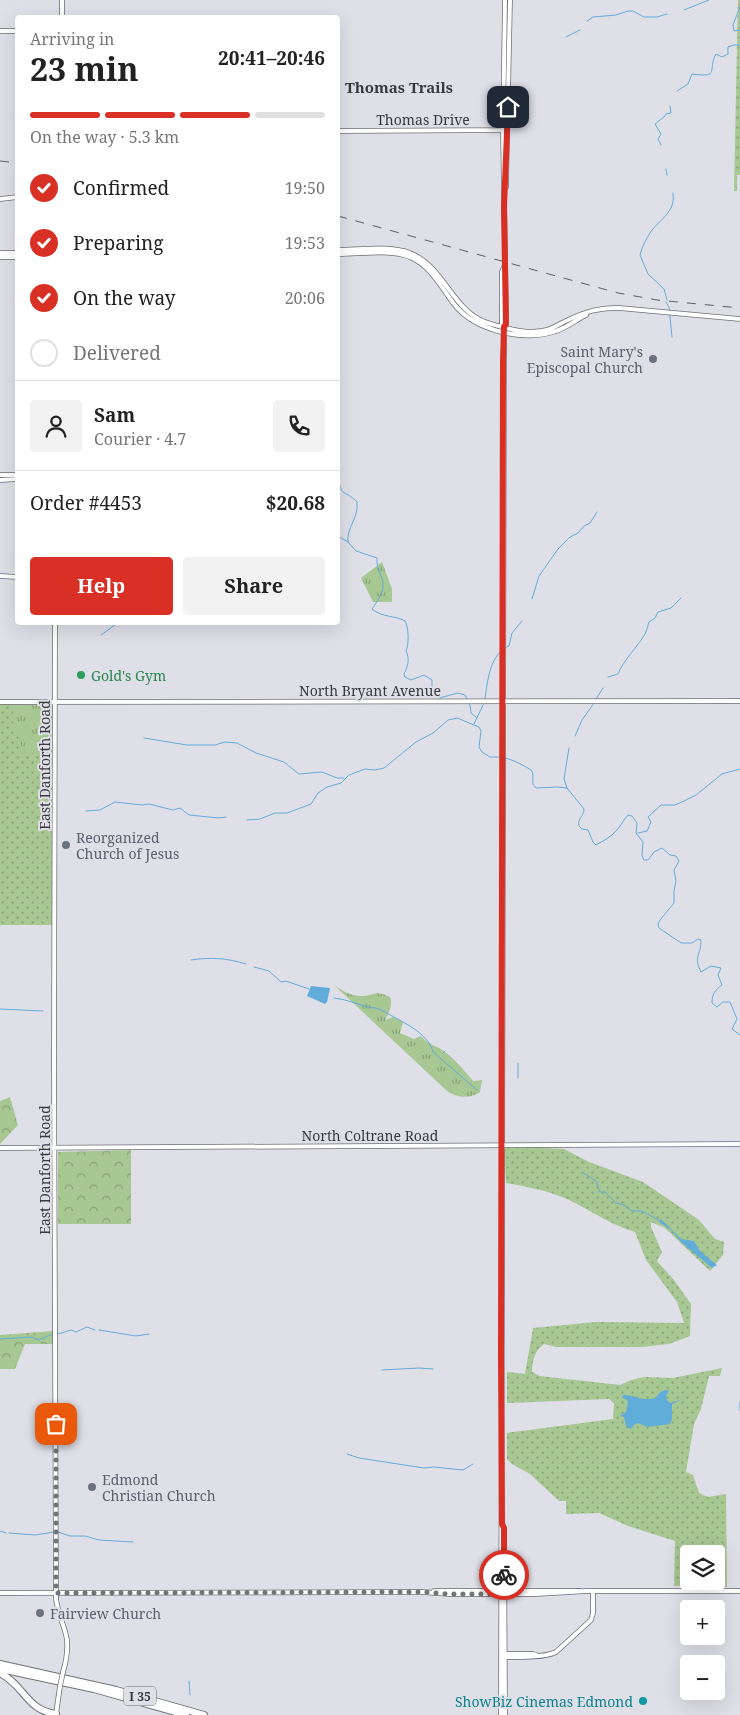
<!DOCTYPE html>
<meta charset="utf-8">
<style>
body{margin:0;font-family:"Noto Serif",serif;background:#f2f2f2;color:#222;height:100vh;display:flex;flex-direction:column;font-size:19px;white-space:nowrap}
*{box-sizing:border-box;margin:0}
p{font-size:16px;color:#767676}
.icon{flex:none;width:28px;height:28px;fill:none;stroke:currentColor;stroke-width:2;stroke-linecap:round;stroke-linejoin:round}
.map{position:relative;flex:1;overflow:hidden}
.side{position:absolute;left:15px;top:15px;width:325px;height:610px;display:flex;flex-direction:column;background:#fff;border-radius:5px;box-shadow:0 5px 20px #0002}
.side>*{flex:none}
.tools{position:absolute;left:680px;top:1545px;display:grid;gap:10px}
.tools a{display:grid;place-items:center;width:45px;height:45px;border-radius:5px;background:#fff;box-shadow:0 5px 20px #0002;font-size:25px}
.pin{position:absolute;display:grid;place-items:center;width:42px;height:42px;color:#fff;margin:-21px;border-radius:10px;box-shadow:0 2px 8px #0006}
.courier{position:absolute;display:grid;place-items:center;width:50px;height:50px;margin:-25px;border:4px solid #d93025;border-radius:50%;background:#fff;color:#222;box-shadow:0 1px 6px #0007}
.summary em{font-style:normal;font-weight:700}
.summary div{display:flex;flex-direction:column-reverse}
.summary{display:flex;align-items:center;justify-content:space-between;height:85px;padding:0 15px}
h1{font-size:32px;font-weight:700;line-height:38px}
.bar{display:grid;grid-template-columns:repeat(4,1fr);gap:8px 5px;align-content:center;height:60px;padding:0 15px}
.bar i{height:6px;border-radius:4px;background:#e0e0e0}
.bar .active{background:#d93025}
.bar p{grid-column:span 4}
.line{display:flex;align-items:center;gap:12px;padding:0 15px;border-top:1px solid #e0e0e0}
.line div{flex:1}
.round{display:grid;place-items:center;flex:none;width:52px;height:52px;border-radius:5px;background:#f2f2f2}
ol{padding:0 15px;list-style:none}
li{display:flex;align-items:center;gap:15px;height:55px}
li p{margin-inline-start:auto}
li .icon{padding:5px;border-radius:50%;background:#d93025;color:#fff;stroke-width:4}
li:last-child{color:#767676}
li i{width:28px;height:28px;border:2px solid #e0e0e0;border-radius:50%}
.cta{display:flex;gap:10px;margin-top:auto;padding:10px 15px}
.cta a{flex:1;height:58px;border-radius:5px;background:#d93025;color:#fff;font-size:20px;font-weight:700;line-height:58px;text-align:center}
.cta a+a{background:#f2f2f2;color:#222}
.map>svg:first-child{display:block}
.grass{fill:url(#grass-dots);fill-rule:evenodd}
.forest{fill:url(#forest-crowns)}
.park{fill:url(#park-tufts)}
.pitch{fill:#a7c793}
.water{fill:#61adda}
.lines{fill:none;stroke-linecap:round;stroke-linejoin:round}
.stream{stroke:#61adda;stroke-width:1}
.secondary-casing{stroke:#6f6f77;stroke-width:5.5}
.highway-casing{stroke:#6f6f77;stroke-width:8}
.secondary{stroke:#fff;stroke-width:4}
.highway{stroke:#fff;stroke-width:6}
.rail{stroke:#5d5d62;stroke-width:1;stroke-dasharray:9 9;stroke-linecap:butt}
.secondary-bridge-casing{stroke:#6f6f77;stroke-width:5.5;stroke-linecap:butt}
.secondary-bridge{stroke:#fff;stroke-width:4}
.done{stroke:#737379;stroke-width:5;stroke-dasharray:0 9}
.route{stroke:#d93025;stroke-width:6}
.worship-dot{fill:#6b7280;stroke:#dfdfe8;stroke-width:2}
.leisure-dot{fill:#2e9e5b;stroke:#dfdfe8;stroke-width:2}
.culture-dot{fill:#0f9aa8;stroke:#dfdfe8;stroke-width:2}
.labels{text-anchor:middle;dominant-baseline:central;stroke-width:4;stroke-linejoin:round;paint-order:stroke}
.shield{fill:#dfdfe8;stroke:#6b6b70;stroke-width:1}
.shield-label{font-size:12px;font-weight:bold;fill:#39393d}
.street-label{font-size:14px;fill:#39393d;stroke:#dfdfe8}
.worship-label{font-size:14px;fill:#5b616d;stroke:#dfdfe8;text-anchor:start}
.leisure-label{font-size:14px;fill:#27864d;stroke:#dfdfe8;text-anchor:start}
.culture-label{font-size:14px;fill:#0d838f;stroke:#dfdfe8;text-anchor:end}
.neighbourhood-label{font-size:15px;font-weight:bold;fill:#39393d;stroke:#dfdfe8}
</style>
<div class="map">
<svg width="740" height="1715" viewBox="0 0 740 1715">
<defs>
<pattern id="grass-dots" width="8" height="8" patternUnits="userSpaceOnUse" patternTransform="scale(1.25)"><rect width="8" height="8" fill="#a7c793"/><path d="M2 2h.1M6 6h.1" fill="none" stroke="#89a379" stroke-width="1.8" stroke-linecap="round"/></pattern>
<pattern id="forest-crowns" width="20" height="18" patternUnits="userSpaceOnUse" patternTransform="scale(1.25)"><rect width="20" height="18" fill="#a7c793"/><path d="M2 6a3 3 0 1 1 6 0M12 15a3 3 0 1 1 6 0" fill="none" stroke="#89a379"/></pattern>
<pattern id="park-tufts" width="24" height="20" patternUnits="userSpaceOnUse" patternTransform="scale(1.25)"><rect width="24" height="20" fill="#a7c793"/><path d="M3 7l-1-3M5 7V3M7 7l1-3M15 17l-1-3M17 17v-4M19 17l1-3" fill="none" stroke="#89a379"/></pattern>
</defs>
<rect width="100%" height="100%" fill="#dfdfe8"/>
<!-- grass -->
<path class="grass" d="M738 0H740V175H737V191H734Z
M0 704H13V732L22 733 53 753V925H0Z
M504 1146 564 1149 589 1162 643 1182 699 1220 715 1239 724 1242 723 1255 710 1271 665 1228 651 1222V1227L662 1252 657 1261 674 1280 691 1304 690 1336 669 1344 642 1347H556L544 1344C535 1350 532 1361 532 1372L540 1376 620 1385 631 1380 645 1377 673 1378 722 1368 720 1376H709L701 1409 694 1424 686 1472 693 1475 699 1493 708 1497 726 1494 727 1587 674 1586 675 1541 628 1526 599 1513 566 1514V1501H559L530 1474 512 1464 507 1459V1433L613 1419 614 1403 609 1399 507 1403V1372L525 1374 533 1328 596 1322 684 1323 677 1302 646 1260 635 1232C611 1225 592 1211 569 1200 549 1191 528 1187 506 1183ZM689 1554H716V1581H689Z"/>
<!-- forest -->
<path class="forest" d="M10 1097 18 1125 0 1144V1101Z
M131 1150V1224H58V1152Z
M54 1331V1344H25L15 1369H0V1335Z"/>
<!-- park -->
<path class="park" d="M382 562 392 589V602H373L361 578Z
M13 704 53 705V753H21V733H13Z
M334 985C342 991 353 997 363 996 377 995 375 990 390 997 393 1005 389 1013 385 1020L393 1017 403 1022 400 1033 414 1039 420 1036C427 1042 433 1045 441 1049 453 1057 464 1070 473 1081L482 1080 480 1092C471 1099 457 1098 447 1091Z"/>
<!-- pitch -->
<path class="pitch" d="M38 728H48V753H38Z"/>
<!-- water -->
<path class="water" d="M311 986 330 988 327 1002 325 1004 307 996Z
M661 1219 681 1239 694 1241 700 1251 717 1265 712 1268 681 1242 671 1230 659 1222Z
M666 1390 669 1391 666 1396 667 1400 670 1403 683 1399 672 1404V1419L670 1424 648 1427 638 1423 634 1425 631 1429 626 1426 624 1417 620 1416 626 1412 628 1402 626 1399 622 1398 623 1395C631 1394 640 1400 650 1399 658 1399 658 1391 666 1390Z"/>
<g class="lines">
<!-- stream -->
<path class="stream" d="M740 7 733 25 734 31 740 30
M684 10 709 0
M587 21 593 17 616 15 628 11H633L644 17H657L667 14
M566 37 580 30
M677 91 688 84 692 74C721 78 707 70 716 54L722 57 728 54V47L734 45H740
M661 145 658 139 661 134 655 124 664 117 666 114 671 113 670 106
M666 169 667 175
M667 300 664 289 648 274 640 255C642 247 646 239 650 233 659 219 676 213 673 193
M666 302 669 307 672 337
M338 475C341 499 343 488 357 502 359 518 346 528 348 542
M338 536 348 542 356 551 377 558C376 571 384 577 383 586 383 594 376 603 372 609 383 618 394 615 405 621 409 628 409 645 406 651 410 659 408 666 404 674L405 677 411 680 424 675 432 680V693L439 698 458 693 465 695 470 705 471 713 477 718
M532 599 539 576 558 549 570 537 578 533 584 526 590 523 597 512
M101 635 119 622
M505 648 509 646 512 633 522 621
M608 677 618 674C623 661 638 646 645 634 647 630 648 625 649 622L655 618 658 612 671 608 681 598
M485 699C487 684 489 661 502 650
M596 699 603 688
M474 724 484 703
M575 736 582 720 594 703
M144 738 187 745H215L225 742 237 743 256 753 284 762 299 774 322 772 337 778H344
M505 758C511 759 528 767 532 771 534 775 532 780 533 784L536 788 557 787 567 788 584 809C584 816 577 819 579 826L582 829 588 830 593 842 596 845C603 841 611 837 616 831 621 826 623 820 628 815L632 816 637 823 636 833 643 842 642 856 644 860H648L654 852 662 848 670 855 676 856 679 861 674 870 676 881 674 891V903L660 920 658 924 659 928 681 943H692L698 939 701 940C701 956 693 956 701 972L711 966 721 968 718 975 722 985C715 990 712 994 712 1003L717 1007 723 1002H730L737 1019 732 1029 740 1035
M567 788 564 779 569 748
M86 811 100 810 115 802 142 805 149 804 173 810 180 808 189 815 219 818 226 817
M247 820 260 819 275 813H287L311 804 318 793 327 787 341 783 349 775 365 769 375 770 384 768 416 742 433 733 448 720 453 719 457 718 479 727 481 731 479 747 482 752 490 757H501
M638 833 647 831 651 822 648 817 661 805H675L684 801 696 795 722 774 740 769
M191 960C210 957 227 958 246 964
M254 967 269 971 281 982 286 981 309 989
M334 998C346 999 356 1004 368 1007 373 1008 379 1008 383 1011 400 1021 428 1032 433 1052L477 1090
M0 1009 43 1011
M443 1053 445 1051
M518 1078V1063
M583 1173 596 1181 600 1192H605L616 1203 624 1205 632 1211H642L660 1221
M99 1330 136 1336 149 1334
M58 1334 71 1330 76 1332 87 1327 95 1330
M0 1339 31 1337 39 1340 53 1334
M382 1370 419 1368 433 1369
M740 1402V1411
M347 1454 359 1458 424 1468 434 1467 463 1470 473 1464
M0 1531 6 1533
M58 1532 70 1536H85L99 1540 133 1542
M9 1533 35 1535 54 1532
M189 1681 190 1695"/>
<defs>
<path id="secondary" d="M62 0V18
M0 31H18
M338 131 505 130
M506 187 510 0
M0 199 18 197
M338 250C360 250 388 245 410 253 446 267 452 314 491 324 509 329 529 335 547 330 554 328 561 323 568 320 585 312 600 307 619 308L740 319
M0 253H18
M338 254C360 254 388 249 410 257 431 266 441 287 454 304 475 331 524 342 556 331 566 328 576 320 586 315
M0 257H18
M504 327 506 317 503 130 505 0
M0 475H18
M0 480 18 479
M0 576 18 577
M55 622 54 1062 56 1598C57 1613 65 1626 67 1640 68 1651 66 1662 63 1672
M0 702 740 701
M0 1148 740 1144
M502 1523 504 1528 505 1715
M434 1591H580
M587 1591H740
M0 1593 422 1592 450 1594H536L587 1591
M503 1654H533L536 1655
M503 1657C517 1657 545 1658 556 1652L591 1620 593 1613V1591
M56 1714 60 1686
M501 1715 504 332 502 323V272L504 267"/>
<path id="highway" d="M0 1664 116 1690 204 1715
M0 1669 94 1689 186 1715
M0 1673C25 1686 26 1710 56 1714"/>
</defs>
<!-- secondary casing -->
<use href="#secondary" class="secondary-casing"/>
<!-- highway casing -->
<use href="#highway" class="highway-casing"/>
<!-- secondary -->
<use href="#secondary" class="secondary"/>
<!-- highway -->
<use href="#highway" class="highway"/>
<!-- rail -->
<path class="rail" d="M0 161 18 163
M338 216 618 293 657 300 740 308"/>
<defs>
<path id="secondary-bridge" d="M60 1686 63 1672"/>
</defs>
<!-- secondary-bridge casing -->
<use href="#secondary-bridge" class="secondary-bridge-casing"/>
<!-- secondary-bridge -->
<use href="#secondary-bridge" class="secondary-bridge"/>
</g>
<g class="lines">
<!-- done -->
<path class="done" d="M56 1424V1593L422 1592 450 1594H504V1575"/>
<!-- route -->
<path class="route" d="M504 1575V1528L502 1524 501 1353 503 362 504 327 506 324 504 207 508 107"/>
</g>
<!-- markers -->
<g class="worship-dot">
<circle cx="653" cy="359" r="5"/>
<circle cx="66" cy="845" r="5"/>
<circle cx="92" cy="1487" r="5"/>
<circle cx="40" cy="1613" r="5"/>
</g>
<circle class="leisure-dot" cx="81" cy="675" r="5"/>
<circle class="culture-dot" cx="643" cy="1701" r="5"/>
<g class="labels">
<!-- shield labels -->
<rect class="shield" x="124" y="1686.5" width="32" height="19" rx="4"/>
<g class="shield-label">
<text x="140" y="1696">I 35</text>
</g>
<!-- street labels -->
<g class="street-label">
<text x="423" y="119">Thomas Drive</text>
<text x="370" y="690">North Bryant Avenue</text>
<text transform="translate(44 765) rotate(-90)">East Danforth Road</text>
<text x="370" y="1135">North Coltrane Road</text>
<text transform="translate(44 1170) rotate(-90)">East Danforth Road</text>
</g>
<!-- worship labels -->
<g class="worship-label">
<text x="643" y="351" text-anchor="end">Saint Mary's<tspan x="643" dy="16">Episcopal Church</tspan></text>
<text x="76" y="837">Reorganized<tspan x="76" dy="16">Church of Jesus</tspan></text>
<text x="102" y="1479">Edmond<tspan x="102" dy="16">Christian Church</tspan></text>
<text x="50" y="1613">Fairview Church</text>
</g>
<!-- leisure labels -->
<g class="leisure-label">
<text x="91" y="675">Gold's Gym</text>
</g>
<!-- culture labels -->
<g class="culture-label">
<text x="633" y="1701">ShowBiz Cinemas Edmond</text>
</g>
<!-- neighbourhood labels -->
<g class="neighbourhood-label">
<text x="399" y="87">Thomas Trails</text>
</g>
</g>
</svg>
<div class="tools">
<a><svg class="icon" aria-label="layers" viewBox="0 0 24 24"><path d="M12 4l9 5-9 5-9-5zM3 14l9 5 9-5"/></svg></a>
<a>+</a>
<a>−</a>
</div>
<div class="pin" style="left:56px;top:1424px;background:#ea580c"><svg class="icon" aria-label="bag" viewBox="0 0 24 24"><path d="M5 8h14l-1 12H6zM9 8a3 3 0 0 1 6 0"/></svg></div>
<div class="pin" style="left:508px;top:107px;background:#1f2937"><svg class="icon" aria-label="home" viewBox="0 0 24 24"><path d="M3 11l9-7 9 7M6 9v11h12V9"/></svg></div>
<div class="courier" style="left:504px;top:1575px"><svg class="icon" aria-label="bike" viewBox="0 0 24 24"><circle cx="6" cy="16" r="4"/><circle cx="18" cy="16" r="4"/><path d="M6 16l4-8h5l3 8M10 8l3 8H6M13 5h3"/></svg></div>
<section class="side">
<div class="summary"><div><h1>23 min</h1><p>Arriving in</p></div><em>20:41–20:46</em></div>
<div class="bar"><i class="active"></i><i class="active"></i><i class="active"></i><i></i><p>On the way · 5.3 km</p></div>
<ol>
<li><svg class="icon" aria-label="check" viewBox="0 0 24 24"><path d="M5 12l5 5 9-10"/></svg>Confirmed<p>19:50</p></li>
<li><svg class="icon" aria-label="check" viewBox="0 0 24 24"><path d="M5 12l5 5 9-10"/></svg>Preparing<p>19:53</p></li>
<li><svg class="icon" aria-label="check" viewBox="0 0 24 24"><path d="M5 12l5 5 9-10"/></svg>On the way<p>20:06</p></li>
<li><i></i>Delivered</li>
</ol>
<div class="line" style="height:90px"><a class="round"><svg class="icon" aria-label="person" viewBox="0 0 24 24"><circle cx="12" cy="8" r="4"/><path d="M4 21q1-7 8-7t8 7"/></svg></a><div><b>Sam</b><p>Courier · 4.7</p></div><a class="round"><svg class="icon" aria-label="phone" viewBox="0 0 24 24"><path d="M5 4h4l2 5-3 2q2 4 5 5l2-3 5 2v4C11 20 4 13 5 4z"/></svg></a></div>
<div class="line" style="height:65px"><div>Order #4453</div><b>$20.68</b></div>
<div class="cta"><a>Help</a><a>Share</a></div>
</section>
</div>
